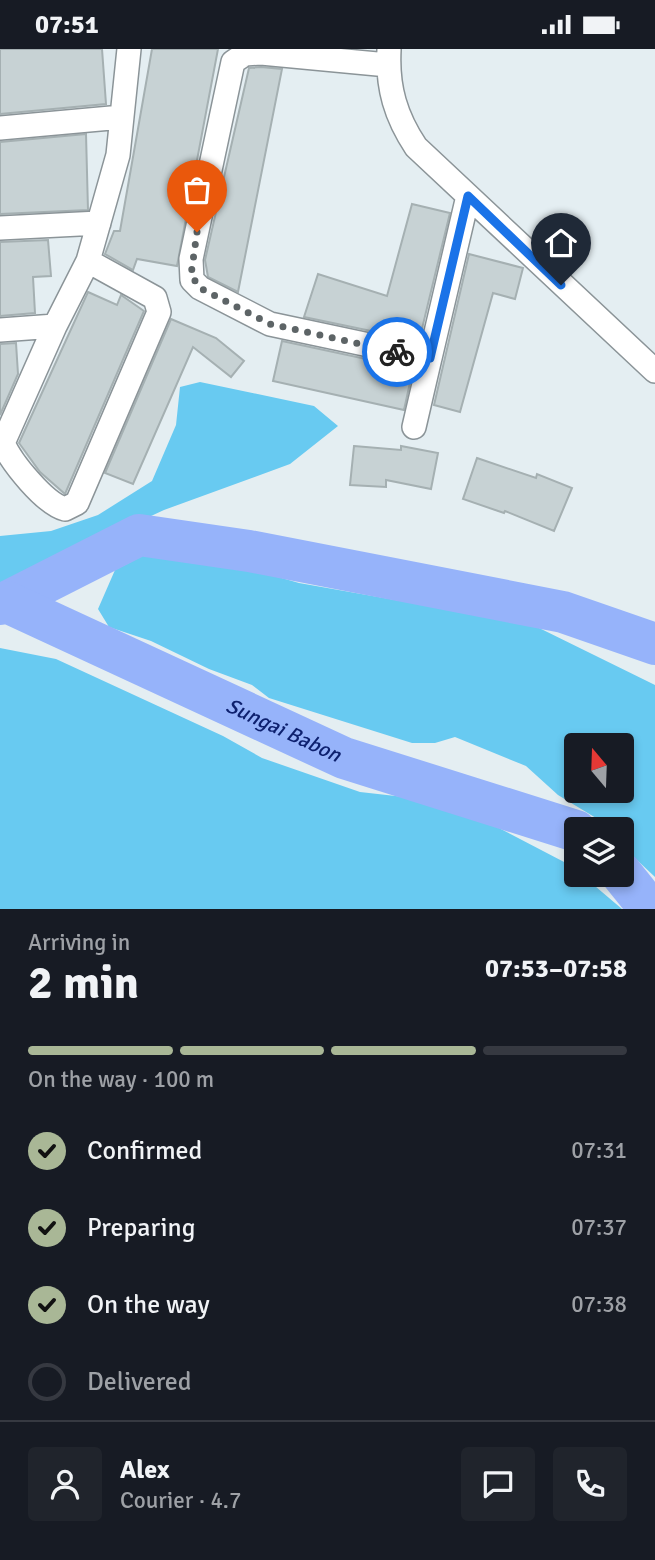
<!DOCTYPE html>
<meta charset="utf-8">
<style>
body{margin:0;font-family:Signika,sans-serif;background:#20242c;color:#f1f3f6;height:100vh;display:flex;flex-direction:column;font-size:26px;white-space:nowrap}
*{box-sizing:border-box;margin:0}
p{font-size:23px;color:#9ea1a6}
.icon{flex:none;width:38px;height:38px;fill:none;stroke:currentColor;stroke-width:2;stroke-linecap:round;stroke-linejoin:round}
.map{position:relative;height:860px;overflow:hidden}
.side{display:flex;flex-direction:column;background:#171b24;flex:1}
.side>*{flex:none}
.needle{width:46px;rotate:341deg}
.buttons{position:absolute;left:564px;top:684px;display:grid;gap:14px}
.buttons a{display:grid;place-items:center;width:70px;height:70px;border-radius:7px;background:#171b24;box-shadow:0 4px 10px #0003;font-size:35px}
.pin{position:absolute;display:grid;place-items:center;width:60px;height:60px;color:#fff;margin:-72px -30px;border-radius:50% 50% 50% 0;rotate:-45deg;box-shadow:0 0 7px #0007}
.pin .icon{rotate:45deg}
.courier{position:absolute;display:grid;place-items:center;width:70px;height:70px;margin:-35px;border:5px solid #1a73e8;border-radius:50%;background:#fff;color:#222;box-shadow:0 2px 9px #0007}
.head em{font-style:normal;font-weight:800}
.head div{display:flex;flex-direction:column-reverse}
.head{display:flex;align-items:center;justify-content:space-between;height:119px;padding:0 28px}
h1{font-size:46px;font-weight:800;line-height:52px}
.bar{display:grid;grid-template-columns:repeat(4,1fr);gap:10px 7px;align-content:center;height:84px;padding:0 28px}
.bar i{height:9px;border-radius:5px;background:#363941}
.bar .selected{background:#a9b796}
.bar p{grid-column:span 4}
.line{display:flex;align-items:center;gap:18px;padding:0 28px;border-top:2px solid #363941}
.line div{flex:1}
.round{display:grid;place-items:center;flex:none;width:74px;height:74px;border-radius:7px;background:#20242c}
ol{padding:0 28px;list-style:none}
li{display:flex;align-items:center;gap:21px;height:77px}
li p{margin-inline-start:auto}
li .icon{padding:7px;border-radius:50%;background:#a9b796;color:#111;stroke-width:4}
li:last-child{color:#9ea1a6}
li i{width:38px;height:38px;border:4px solid #363941;border-radius:50%}
.status{display:flex;justify-content:space-between;align-items:center;height:49px;padding:0 35px;background:#171b24;direction:ltr}
.status svg{height:19px;fill:currentColor}
.map>svg:first-child{display:block}
.forest{fill:#68caf1;fill-rule:evenodd}
.lines{fill:none;stroke-linecap:round;stroke-linejoin:round}
.river{stroke:#96b3fa;stroke-width:42}
.building{fill:#c7d2d4;stroke:#a5b0b2;stroke-width:2}
.minor-casing{stroke:#8b9498;stroke-width:26}
.minor{stroke:#fff;stroke-width:23}
.done{stroke:#5d6466;stroke-width:7;stroke-dasharray:0 12.6}
.route{stroke:#1a73e8;stroke-width:9}
.labels{text-anchor:middle;dominant-baseline:central;stroke-width:5;stroke-linejoin:round;paint-order:stroke}
.water-label{font-size:21px;font-style:italic;fill:#0e216f;stroke:#e4eef2}
</style>
<div class="status"><b>07:51</b><svg viewBox="0 0 49 12"><path d="M0 12V9h3v3zM5 12V6h3v6zM10 12V3h3v9zM15 12V0h3v12zM26 1h20v11H26zM47 4h2v5h-2z"/></svg></div>
<div class="map">
<svg width="655" height="860" viewBox="0 0 655 860">
<rect width="100%" height="100%" fill="#e4eef2"/>
<!-- forest -->
<path class="forest" d="M200 333 314 357 338 377 290 415 164 461 0 537V487L51 482 98 466 152 432 176 376 180 338Z
M150 503 203 506 299 534 531 575 655 636V828L621 796V780H606L596 769 558 746 526 717 455 688 435 694H412L269 649 252 636 209 620 151 592 109 578 98 560 115 521ZM621 696V742H576V696Z
M0 599 56 610 223 687 262 709 360 743 449 753 566 814 576 821V826H582L622 860H0Z"/>
<g class="lines">
<!-- river -->
<g class="river">
<path d="M7 553 139 486 249 502 563 563 655 595"/>
<path id="s1" d="M0 555 7 553 344 709 576 782"/>
<path d="M621 824 650 860"/>
</g>
</g>
<!-- building -->
<path class="building" d="M0 0H102L106 55 0 65Z
M152 0H218L177 217 137 210 133 221 105 205 114 182H120Z
M261 18 282 20 238 243 208 228 205 211 249 19Z
M86 85 88 161 0 165V93Z
M412 155 450 164 419 292 304 268 318 225 387 247Z
M48 191 51 227 33 228 35 264 0 267V193Z
M469 205 523 219 515 250 493 244 460 363 434 356Z
M88 243 117 256 121 246 144 262 65 445 40 423 19 394Z
M171 270 216 289 244 312 231 328 193 298 133 435 105 424Z
M282 292 413 320 404 361 273 332Z
M16 294 18 325 0 366V295Z
M354 397 401 401V397L438 404 431 440 386 431V438L350 436Z
M477 409 536 429 537 425 572 439 554 482 505 462 504 464 463 450Z"/>
<g class="lines">
<defs>
<path id="minor" d="M389 1C387 39 396 68 416 98L655 322
M388 16 261 4 245 5 233 13 191 210 192 231 200 239 270 275 430 309 468 147
M0 79 122 68
M0 179 99 174
M88 212 55 277 3 394C11 413 45 455 65 460L77 454 159 263 155 249 88 212 118 106 129 0
M0 281 55 277
M414 378 430 309"/>
</defs>
<!-- minor casing -->
<use href="#minor" class="minor-casing"/>
<!-- minor -->
<use href="#minor" class="minor"/>
</g>
<g class="lines">
<!-- done -->
<path class="done" d="M197 183 191 226 200 239 270 275 397 303"/>
<!-- route -->
<path class="route" d="M397 303 430 309 468 147 561 236"/>
</g>
<g class="labels">
<!-- water labels -->
<g class="water-label">
<text stroke="none"><textPath href="#s1" startOffset="312">Sungai Babon</textPath></text>
</g>
</g>
</svg>
<div class="buttons">
<a><svg class="needle" viewBox="-14 -14 28 28"><path d="M0-13l5 13h-10z" fill="#e53935"/><path d="M0 13l5-13h-10z" fill="#9ea1a6"/></svg></a>
<a><svg class="icon" aria-label="layers" viewBox="0 0 24 24"><path d="M12 4l9 5-9 5-9-5zM3 14l9 5 9-5"/></svg></a>
</div>
<div class="pin" style="left:197px;top:183px;background:#ea580c"><svg class="icon" aria-label="bag" viewBox="0 0 24 24"><path d="M5 8h14l-1 12H6zM9 8a3 3 0 0 1 6 0"/></svg></div>
<div class="pin" style="left:561px;top:236px;background:#1f2937"><svg class="icon" aria-label="home" viewBox="0 0 24 24"><path d="M3 11l9-7 9 7M6 9v11h12V9"/></svg></div>
<div class="courier" style="left:397px;top:303px"><svg class="icon" aria-label="bike" viewBox="0 0 24 24"><circle cx="6" cy="16" r="4"/><circle cx="18" cy="16" r="4"/><path d="M6 16l4-8h5l3 8M10 8l3 8H6M13 5h3"/></svg></div>
</div>
<section class="side">
<div class="head"><div><h1>2 min</h1><p>Arriving in</p></div><em>07:53–07:58</em></div>
<div class="bar"><i class="selected"></i><i class="selected"></i><i class="selected"></i><i></i><p>On the way · 100 m</p></div>
<ol>
<li><svg class="icon" aria-label="check" viewBox="0 0 24 24"><path d="M5 12l5 5 9-10"/></svg>Confirmed<p>07:31</p></li>
<li><svg class="icon" aria-label="check" viewBox="0 0 24 24"><path d="M5 12l5 5 9-10"/></svg>Preparing<p>07:37</p></li>
<li><svg class="icon" aria-label="check" viewBox="0 0 24 24"><path d="M5 12l5 5 9-10"/></svg>On the way<p>07:38</p></li>
<li><i></i>Delivered</li>
</ol>
<div class="line" style="height:126px"><a class="round"><svg class="icon" aria-label="person" viewBox="0 0 24 24"><circle cx="12" cy="8" r="4"/><path d="M4 21q1-7 8-7t8 7"/></svg></a><div><b>Alex</b><p>Courier · 4.7</p></div><a class="round"><svg class="icon" aria-label="chat" viewBox="0 0 24 24"><path d="M4 5h16v11H9l-5 4z"/></svg></a><a class="round"><svg class="icon" aria-label="phone" viewBox="0 0 24 24"><path d="M5 4h4l2 5-3 2q2 4 5 5l2-3 5 2v4C11 20 4 13 5 4z"/></svg></a></div>
</section>
